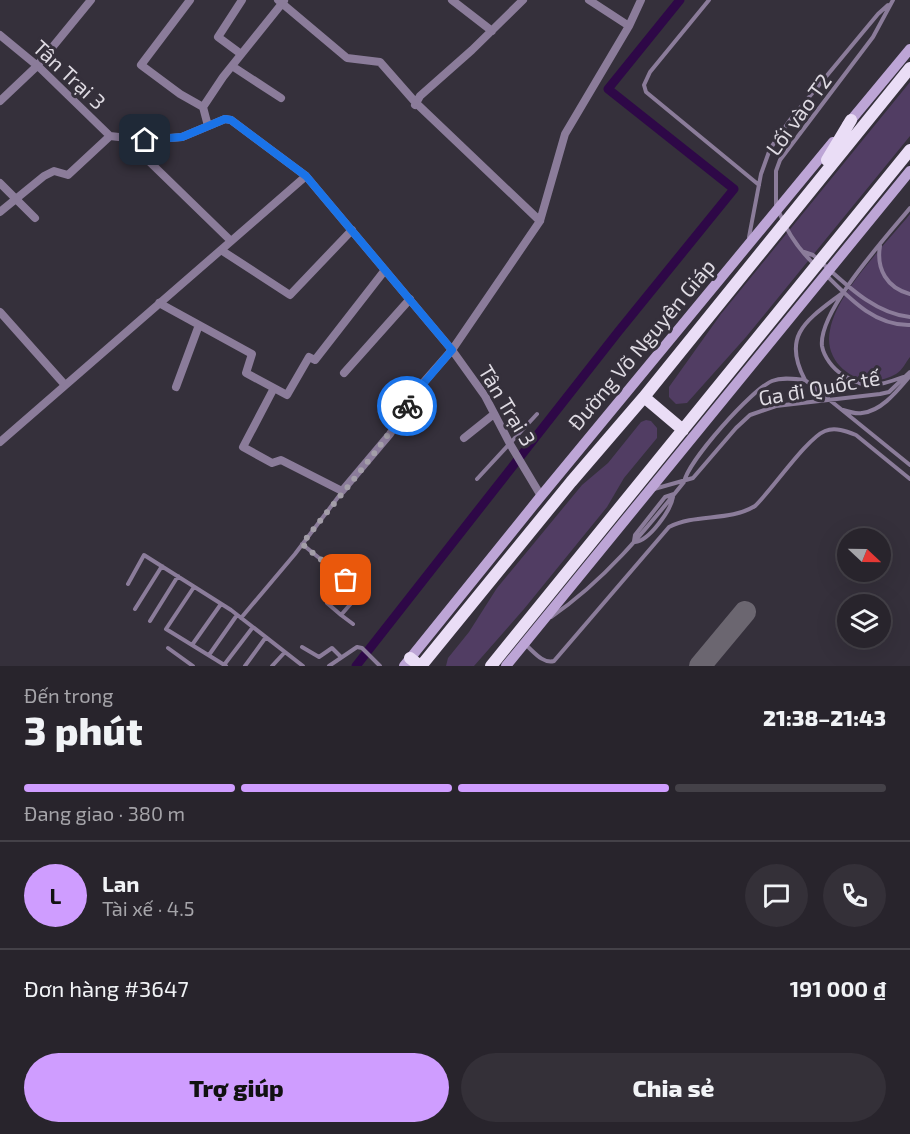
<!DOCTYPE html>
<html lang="vi">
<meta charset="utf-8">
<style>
body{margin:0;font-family:"Exo 2",sans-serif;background:#343038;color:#f1f3f6;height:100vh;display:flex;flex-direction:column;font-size:22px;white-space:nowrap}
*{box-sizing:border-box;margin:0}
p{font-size:20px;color:#a5a4a9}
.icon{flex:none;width:33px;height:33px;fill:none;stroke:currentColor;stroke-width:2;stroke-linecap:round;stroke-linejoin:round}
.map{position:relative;height:666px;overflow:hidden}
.panel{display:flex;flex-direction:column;background:#28242c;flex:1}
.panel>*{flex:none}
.needle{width:39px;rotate:112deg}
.buttons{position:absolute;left:837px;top:528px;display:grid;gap:12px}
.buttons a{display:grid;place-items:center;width:54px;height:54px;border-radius:50%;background:#28242c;box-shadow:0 6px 24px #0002,0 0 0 2px #444148;font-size:30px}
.pin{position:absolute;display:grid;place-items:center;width:51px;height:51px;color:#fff;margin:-26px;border-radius:12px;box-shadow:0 3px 9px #0006}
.courier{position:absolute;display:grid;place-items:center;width:60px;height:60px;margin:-30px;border:4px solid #1a73e8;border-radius:50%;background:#fff;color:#222;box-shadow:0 2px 8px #0007}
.head em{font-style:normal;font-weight:800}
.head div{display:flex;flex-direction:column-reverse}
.head{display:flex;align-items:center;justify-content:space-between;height:102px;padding:0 24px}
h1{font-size:39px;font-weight:800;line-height:45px}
.bar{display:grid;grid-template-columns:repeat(4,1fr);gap:9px 6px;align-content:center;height:72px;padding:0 24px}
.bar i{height:8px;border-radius:4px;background:#444148}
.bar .active{background:#cf9dff}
.bar p{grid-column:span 4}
.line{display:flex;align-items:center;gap:15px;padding:0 24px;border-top:2px solid #444148}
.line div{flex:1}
.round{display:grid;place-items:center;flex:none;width:63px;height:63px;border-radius:32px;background:#343038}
.cta{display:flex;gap:12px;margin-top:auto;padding:12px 24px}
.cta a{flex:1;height:69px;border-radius:36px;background:#cf9dff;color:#111;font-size:24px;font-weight:800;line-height:69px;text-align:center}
.cta a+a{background:#343038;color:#f1f3f6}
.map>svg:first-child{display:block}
.grass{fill:#513d63}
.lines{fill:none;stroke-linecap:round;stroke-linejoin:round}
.canal{stroke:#2e0847;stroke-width:9}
.taxiway{stroke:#6b6670;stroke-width:22}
.service{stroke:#8b7c9a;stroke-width:4}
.minor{stroke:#8b7c9a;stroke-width:8}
.secondary{stroke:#bda5d6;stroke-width:10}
.trunk{stroke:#eaddf6;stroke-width:12}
.done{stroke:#a39ea8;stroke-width:6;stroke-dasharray:0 10.8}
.route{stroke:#1a73e8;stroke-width:8}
.labels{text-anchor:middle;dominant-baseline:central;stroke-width:6;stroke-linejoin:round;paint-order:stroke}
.street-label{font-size:21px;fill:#dedae2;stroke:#35303b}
</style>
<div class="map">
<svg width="910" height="666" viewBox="0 0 910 666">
<rect width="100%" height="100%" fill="#35303b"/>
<!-- grass -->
<path class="grass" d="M910 82V136L746 337 687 403 676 404 669 397V387L721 314Z
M910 214V357C906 362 902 371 896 374 865 393 822 367 830 330 837 292 885 245 910 214Z
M646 420 651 421 657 428V438L624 478 607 507 524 609 474 666H446L448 658 469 632 497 588 582 485 608 463 641 422Z"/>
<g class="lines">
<!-- canal -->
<path class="canal" d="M356 666 618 332 734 189 608 89 680 0"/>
<!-- taxiway -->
<path class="taxiway" d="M700 666 745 612"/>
<!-- service -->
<path class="service" d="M709 0 650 72 644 85 646 92 759 185
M776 205V171L780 160 873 37 893 0
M779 212C787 232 799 250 815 265
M749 237 761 174 770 149 790 120 878 14 888 5
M880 246C876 269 887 288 910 294
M804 252 813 255C841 279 871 313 910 317
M827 276C850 299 875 326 910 325
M841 294C807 320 781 335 805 380L910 465
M903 377C879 386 866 390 843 375 833 369 824 357 822 346 818 311 888 235 910 208
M843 410C849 412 856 414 862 413 882 411 898 390 910 376
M477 479 537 414
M654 489 693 478 736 428 750 415 776 406 880 394 889 392 910 372
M634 541 635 535 665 497 674 494
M635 542C649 541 671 510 673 497
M302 544 361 592 341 615 353 624
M128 584 144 555 231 610 303 666
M194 587 166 629 226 666
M327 603 341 615
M135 609 162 566
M551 617C604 581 644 532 684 482 689 460 751 390 772 381 782 377 794 379 805 380
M241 618 295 554 342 492
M150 621 178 576
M192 645 221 604
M526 645C534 652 543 664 554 661L669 527C696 513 729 522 755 506 772 490 807 438 825 431 835 427 846 431 856 435L910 479
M302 647 319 657 332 648 341 657
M168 648 193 666
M209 655 237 615
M224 665 253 627
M245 666 266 637
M272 666 285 652
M329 666 357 647 362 648 380 666"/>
<!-- minor -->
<path class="minor" d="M190 0 141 65 180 94 203 107
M278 0 347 58 380 62 416 103 540 221
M452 0 492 31
M589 0 629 26
M0 35 40 68 110 136 145 140 182 137 225 119 231 120 306 176 452 350 485 396 510 444 541 496
M241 54 218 37 242 0
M232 66 281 98
M0 101 37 66 91 0
M415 105 420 96 472 50 523 0
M208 126 203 107 223 77 284 1
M125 138 231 241
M0 183 35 218
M0 212 44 176 54 171 68 175 110 136
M221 250 290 295 352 230
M159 303 252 354 246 373 287 395 309 357 315 360 385 270
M0 312 65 385
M344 373 410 299
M176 387 199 325
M274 388 243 447 272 463 281 460 342 491 390 434 416 391 452 350 540 221 565 134 629 26 641 0
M464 438 494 414
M0 442 306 176"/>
<!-- secondary -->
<path class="secondary" d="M847 125 910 49
M404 666 541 496 833 142
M506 666 910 171"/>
<!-- trunk -->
<path class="trunk" d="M827 160 851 120
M644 397 683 430
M410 658 420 666
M421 666 571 482 644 397 910 68
M491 666 910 150"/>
</g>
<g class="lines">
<!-- done -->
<path class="done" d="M346 580 302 544C337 498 377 455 407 406"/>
<!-- route -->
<path class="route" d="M145 140 182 137 225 119 231 120 306 176 452 350 417 391 407 406"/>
</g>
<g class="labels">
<!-- street labels -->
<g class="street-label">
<text transform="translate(70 74) rotate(43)">Tân Trại 3</text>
<text transform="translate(798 114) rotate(-54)">Lối vào T2</text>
<text transform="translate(641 344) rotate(-50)">Đường Võ Nguyên Giáp</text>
<text transform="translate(819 387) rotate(-10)">Ga đi Quốc tế</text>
<text transform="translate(508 405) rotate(59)">Tân Trại 3</text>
</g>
</g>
</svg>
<div class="buttons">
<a><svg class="needle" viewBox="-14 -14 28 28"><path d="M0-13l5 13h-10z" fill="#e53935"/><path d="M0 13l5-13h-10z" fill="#a5a4a9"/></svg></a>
<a><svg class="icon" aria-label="layers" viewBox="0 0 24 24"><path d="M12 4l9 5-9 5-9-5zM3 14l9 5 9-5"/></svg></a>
</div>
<div class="pin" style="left:346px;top:580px;background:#ea580c"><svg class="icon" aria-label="bag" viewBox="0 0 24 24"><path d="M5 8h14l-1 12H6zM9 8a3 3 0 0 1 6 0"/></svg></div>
<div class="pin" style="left:145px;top:140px;background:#1f2937"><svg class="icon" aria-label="home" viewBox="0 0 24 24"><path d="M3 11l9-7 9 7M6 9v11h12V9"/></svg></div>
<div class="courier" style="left:407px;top:406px"><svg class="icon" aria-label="bike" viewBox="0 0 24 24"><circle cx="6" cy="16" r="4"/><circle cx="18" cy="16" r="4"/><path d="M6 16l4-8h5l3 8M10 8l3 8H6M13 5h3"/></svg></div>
</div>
<section class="panel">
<div class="head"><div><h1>3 phút</h1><p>Đến trong</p></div><em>21:38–21:43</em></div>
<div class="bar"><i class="active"></i><i class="active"></i><i class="active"></i><i></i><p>Đang giao · 380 m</p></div>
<div class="line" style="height:108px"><b class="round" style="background:#cf9dff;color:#111">L</b><div><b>Lan</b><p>Tài xế · 4.5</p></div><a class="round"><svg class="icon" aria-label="chat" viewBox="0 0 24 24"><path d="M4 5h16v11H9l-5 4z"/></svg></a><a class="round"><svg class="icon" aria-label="phone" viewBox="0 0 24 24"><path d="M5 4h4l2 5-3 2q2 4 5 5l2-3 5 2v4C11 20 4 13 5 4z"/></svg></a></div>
<div class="line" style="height:78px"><div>Đơn hàng #3647</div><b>191 000 ₫</b></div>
<div class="cta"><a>Trợ giúp</a><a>Chia sẻ</a></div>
</section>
